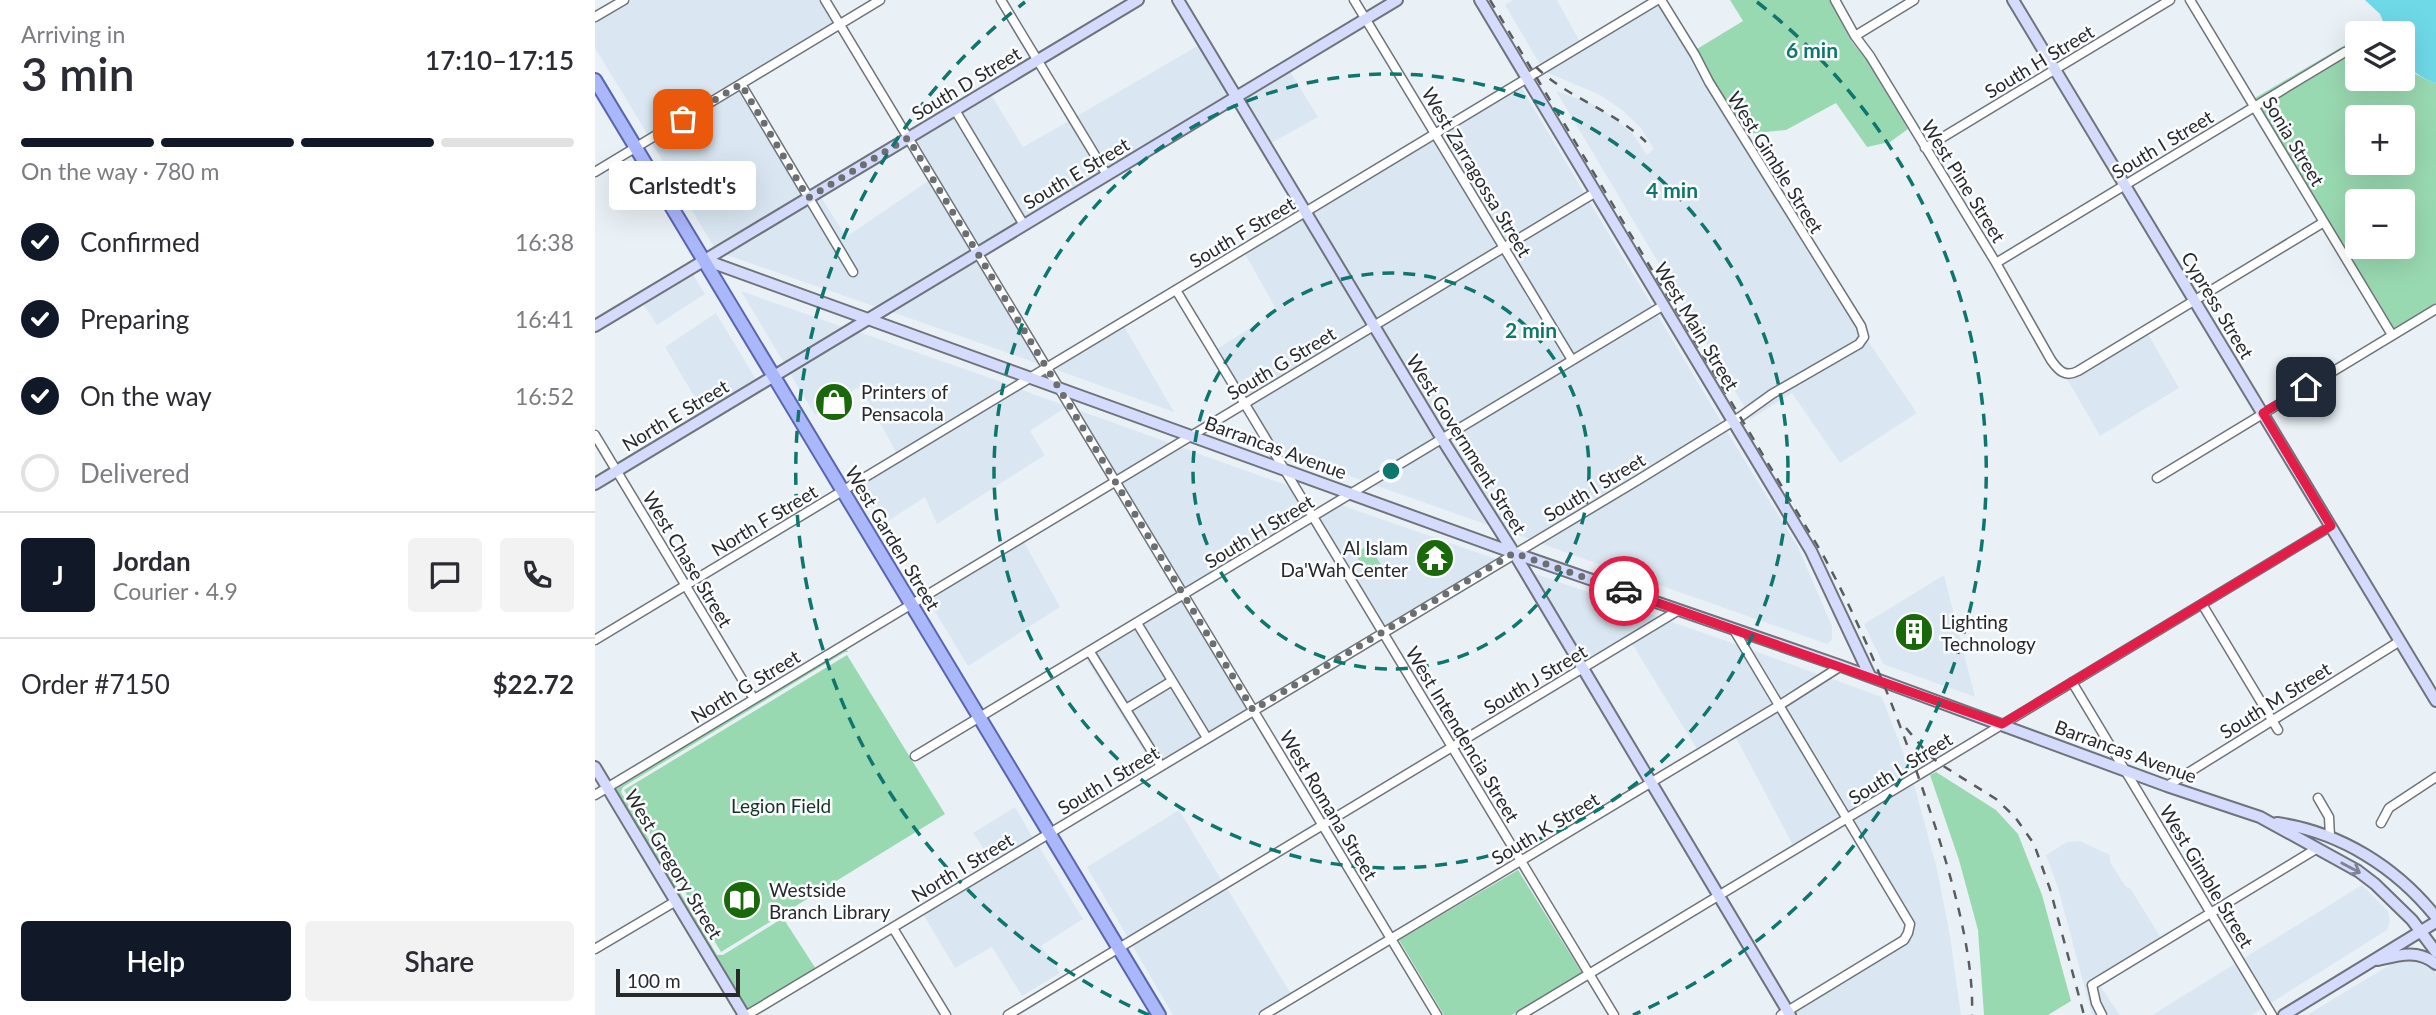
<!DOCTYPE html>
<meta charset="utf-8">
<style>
body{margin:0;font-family:Lato,sans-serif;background:#f2f2f3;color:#2b2b33;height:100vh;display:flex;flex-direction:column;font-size:26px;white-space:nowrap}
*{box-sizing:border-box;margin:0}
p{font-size:23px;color:#7c7c81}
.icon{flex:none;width:38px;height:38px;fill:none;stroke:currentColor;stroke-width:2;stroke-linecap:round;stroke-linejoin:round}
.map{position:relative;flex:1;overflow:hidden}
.sheet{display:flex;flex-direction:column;background:#fff;width:595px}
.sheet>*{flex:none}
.tools{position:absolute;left:1750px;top:21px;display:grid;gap:14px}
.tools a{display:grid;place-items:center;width:70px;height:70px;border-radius:7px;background:#fff;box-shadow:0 7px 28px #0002;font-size:35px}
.scale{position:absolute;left:21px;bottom:18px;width:124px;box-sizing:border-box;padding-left:7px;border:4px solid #27292b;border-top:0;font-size:19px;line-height:24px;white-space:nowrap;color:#27292b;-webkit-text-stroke:5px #fcfdfe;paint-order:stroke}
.pin{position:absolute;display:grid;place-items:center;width:60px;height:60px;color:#fff;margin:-30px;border-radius:14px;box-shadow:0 4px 10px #0006}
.courier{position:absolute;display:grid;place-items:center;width:70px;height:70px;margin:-35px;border:5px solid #e11d48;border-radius:50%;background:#fff;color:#222;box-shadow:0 2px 9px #0007}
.bubble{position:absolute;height:49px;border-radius:7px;background:#fff;box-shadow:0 7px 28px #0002;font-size:23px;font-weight:600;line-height:49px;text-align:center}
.head em{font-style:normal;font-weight:600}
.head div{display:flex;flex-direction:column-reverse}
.head{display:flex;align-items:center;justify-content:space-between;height:119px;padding:0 21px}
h1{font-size:46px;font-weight:600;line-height:52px}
.bar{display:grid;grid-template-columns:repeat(4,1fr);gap:10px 7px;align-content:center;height:84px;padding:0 21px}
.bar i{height:9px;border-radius:5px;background:#e1e1e2}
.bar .active{background:#111827}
.bar p{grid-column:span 4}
.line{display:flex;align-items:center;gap:18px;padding:0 21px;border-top:2px solid #e1e1e2}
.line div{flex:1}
.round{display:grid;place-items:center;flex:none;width:74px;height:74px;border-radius:7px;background:#f2f2f3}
ol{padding:0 21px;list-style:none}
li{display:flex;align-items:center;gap:21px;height:77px}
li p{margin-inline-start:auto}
li .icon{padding:7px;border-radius:50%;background:#111827;color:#fff;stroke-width:4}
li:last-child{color:#7c7c81}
li i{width:38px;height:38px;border:4px solid #e1e1e2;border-radius:50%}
.action{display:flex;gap:14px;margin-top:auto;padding:14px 21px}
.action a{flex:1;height:80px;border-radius:7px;background:#111827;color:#fff;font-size:28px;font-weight:600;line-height:80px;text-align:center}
.action a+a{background:#f2f2f3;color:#2b2b33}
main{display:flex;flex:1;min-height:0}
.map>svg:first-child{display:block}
.built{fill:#dae7f2}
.green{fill:#99d9b1;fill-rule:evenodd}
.water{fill:#6fd9e8}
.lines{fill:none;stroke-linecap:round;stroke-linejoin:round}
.street-casing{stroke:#6e7479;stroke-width:11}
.secondary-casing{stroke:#6e7479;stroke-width:14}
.primary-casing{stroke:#5866af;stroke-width:16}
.street{stroke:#fff;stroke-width:8}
.secondary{stroke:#d5dbfc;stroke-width:10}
.primary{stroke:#aab7fa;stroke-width:12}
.rail{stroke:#595d60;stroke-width:2.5;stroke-dasharray:9 9;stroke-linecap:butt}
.oneway{stroke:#7e8294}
.done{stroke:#6b6f72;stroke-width:7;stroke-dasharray:0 12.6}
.route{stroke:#e11d48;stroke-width:9}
.ring{fill:none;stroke:#0f766e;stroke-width:3.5;stroke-dasharray:12 9}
.labels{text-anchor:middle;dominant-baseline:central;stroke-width:5;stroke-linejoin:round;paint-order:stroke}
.street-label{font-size:19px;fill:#27292b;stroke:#fcfdfe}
.poi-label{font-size:19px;fill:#27292b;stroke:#fcfdfe;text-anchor:start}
.park-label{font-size:19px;fill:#123321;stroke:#fcfdfe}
.centre{fill:#0f766e;stroke:#fcfdfe;stroke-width:3.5}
.ring-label{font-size:21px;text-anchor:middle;font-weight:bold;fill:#0f766e;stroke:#fcfdfe;stroke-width:5;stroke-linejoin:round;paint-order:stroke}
</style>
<main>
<section class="sheet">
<div class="head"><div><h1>3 min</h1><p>Arriving in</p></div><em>17:10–17:15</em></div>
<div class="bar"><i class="active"></i><i class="active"></i><i class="active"></i><i></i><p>On the way · 780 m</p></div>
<ol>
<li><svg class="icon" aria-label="check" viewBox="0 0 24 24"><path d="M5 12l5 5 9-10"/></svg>Confirmed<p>16:38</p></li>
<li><svg class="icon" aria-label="check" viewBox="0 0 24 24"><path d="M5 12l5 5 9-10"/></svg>Preparing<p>16:41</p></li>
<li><svg class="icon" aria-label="check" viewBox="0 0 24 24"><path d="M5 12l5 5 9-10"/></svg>On the way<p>16:52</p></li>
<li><i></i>Delivered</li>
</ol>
<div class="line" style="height:126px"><b class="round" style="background:#111827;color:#fff">J</b><div><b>Jordan</b><p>Courier · 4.9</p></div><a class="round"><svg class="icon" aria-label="chat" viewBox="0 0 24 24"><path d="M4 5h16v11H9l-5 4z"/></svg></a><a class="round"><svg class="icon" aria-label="phone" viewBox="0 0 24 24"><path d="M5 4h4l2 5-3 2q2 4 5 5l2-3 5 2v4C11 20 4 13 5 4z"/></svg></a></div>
<div class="line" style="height:91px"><div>Order #7150</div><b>$22.72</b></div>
<div class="action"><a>Help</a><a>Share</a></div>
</section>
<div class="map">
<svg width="1841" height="1015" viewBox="0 0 1841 1015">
<rect width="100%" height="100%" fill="#eaf1f6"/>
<!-- built -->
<path class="built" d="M37 0H224L238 23 53 135 0 48V22Z
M918 0H962L985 42 946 66 910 5Z
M1063 5 1095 57 1110 85 1264 334V338L1261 341 1175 391 1150 408 961 91 998 104 1019 118 1038 134 1052 155 1059 149 1045 127 1027 110 1005 95 951 72Z
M604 45 635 96 514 169 482 116Z
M694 70 723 117 675 144 647 98Z
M926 87 990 194 911 241 847 135Z
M144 90 207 197 120 249 57 143Z
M395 93 428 147 474 121 506 174 384 246 319 139Z
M838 140 902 246 781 320 717 214Z
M333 181 376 251 284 308 129 254 211 204 257 278 264 273 219 199 225 195 251 237Z
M994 201 1058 307 979 354 915 248Z
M709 219 773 325 652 397 622 349 682 311 650 254Z
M907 253 971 359 849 433 785 327Z
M380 259 444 364 294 311Z
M97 273 110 294 62 325 47 303Z
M146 291 251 328 190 365Z
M121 313 162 381 109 413 70 347Z
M1062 314 1127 423 934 539 911 531 853 440Z
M529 326 579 412 459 369Z
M261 331 415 385 302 454 265 386 220 415 194 372Z
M777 332 841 438 769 481 684 451 656 405Z
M1553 334 1584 388 1505 436 1472 379 1476 380 1484 375Z
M1273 341 1322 413 1245 463 1197 393 1156 419 1154 416 1179 398 1256 355 1272 344Z
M425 389 468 405 470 408 435 431 450 455 342 524 330 497 287 525 263 486Z
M483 410 575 443 522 475Z
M1131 430 1203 547 1237 626V640L1232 644 944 543Z
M845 445 896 526 779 485Z
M585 447 694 486 712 516 590 589 526 483Z
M746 505 901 559 790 626 724 518Z
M429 542 465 607 373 666 333 600Z
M935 572 1064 617 989 663Z
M1349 575 1380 697 1288 664 1269 624Z
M587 601 652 709 558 766 491 659Z
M1074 621 1143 645 1178 704 1102 749 1037 644Z
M1157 650 1225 675 1187 699Z
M1235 678 1287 697 1317 776 1255 812 1191 706Z
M1183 711 1247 817 1199 847 1140 736Z
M1319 784 1342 869 1355 936 1366 1015H1200L1199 1012 1317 938 1319 931 1317 917 1259 820Z
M420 807 438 838 398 862 378 833Z
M584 810 627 881 533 938 492 867Z
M1485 841 1515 855V862L1531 887 1535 888 1566 938 1492 982 1493 995 1502 1015H1497L1463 888 1451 855 1472 842Z
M443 845 488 919 446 946 465 973 427 996 397 947 360 968 328 914Z
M1767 885 1793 911 1795 921 1792 930 1676 1003 1649 958Z
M632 888 696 994 661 1015H578L537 945Z
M1809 960 1824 961 1835 966 1841 972V1015H1712L1796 964Z
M1641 963 1667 1008 1657 1015H1557Z
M1530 970 1506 987 1525 1015H1512L1501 987Z"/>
<!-- green -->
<path class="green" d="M1135 0H1235L1257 42 1271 59 1313 129 1295 142 1272 147 1241 103 1191 130 1152 134 1118 80 1102 49 1148 21Z
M1762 38V79H1808V59L1816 72 1841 84V315L1804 337 1660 98ZM1762 117H1808V163H1762ZM1762 201H1808V247H1762Z
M773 545 789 569 775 578 760 554Z
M251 649 253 652H250L28 787 26 792 122 955H128L188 918 221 969 152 1010 18 789Z
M252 655 350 814 126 952 29 790Z
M1341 772 1401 810 1423 834 1447 895 1476 1001 1453 1015H1389L1383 930 1364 860 1335 775Z
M923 870 987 973 917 1015H849L804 940Z"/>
<!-- water -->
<path class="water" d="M1770 0H1841V84C1811 69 1808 67 1808 33H1793L1785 14Z"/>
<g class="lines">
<defs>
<path id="street" d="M230 0 842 1015
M406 0 512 175
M759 0 977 360
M1240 0 1260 36 1275 56 1401 263 1456 360C1463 370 1470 378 1483 371L1729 222
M1595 0 1797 335
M0 17 29 0
M1260 36 1319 0
M146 84 258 272
M360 110 429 225
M1330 148 1575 0
M0 172 285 0
M1401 263 1750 52
M581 290 1019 1015
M0 435 159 699
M1562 478 1841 309
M1607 604 1683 730
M542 623 612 738
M1139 630 1315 924 1313 933 1309 940 1186 1015
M0 640 1062 0
M495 652 566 766
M1477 682 1677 1015
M531 709 577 681
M320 756 1069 305
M1572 786 1805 641
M0 795 1001 192
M1723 798 1734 817 1735 837
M1786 823 1794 808 1841 777
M298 928 351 1015
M0 949 81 901
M152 1015 1043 480 1145 417 1177 394 1264 344 1269 337 1266 326 1114 82 1100 55 1066 0
M413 1015 1084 610
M669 1015 1185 705 1246 666
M926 1015 1736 526
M1507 1015 1501 1003 1497 985 1721 849"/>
<path id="secondary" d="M583 0 847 439 919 553 1195 1015
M885 0 1216 551 1275 676
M1418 0 1841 701
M110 260 919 553 1246 666 1572 786 1665 817 1763 871 1780 884 1817 920 1841 952
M0 326 543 0
M0 484 802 0
M0 767 149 1015
M1682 823C1745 832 1801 867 1841 917
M1783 960C1804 955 1823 949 1841 964
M1689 1015 1841 922"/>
<path id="primary" d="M0 80 564 1015"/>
</defs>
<!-- street casing -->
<use href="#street" class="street-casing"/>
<!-- secondary casing -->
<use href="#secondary" class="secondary-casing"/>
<!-- primary casing -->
<use href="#primary" class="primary-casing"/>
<!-- street -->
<use href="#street" class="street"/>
<!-- secondary -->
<use href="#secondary" class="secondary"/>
<!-- primary -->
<use href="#primary" class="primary"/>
<!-- rail -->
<path class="rail" d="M895 0 1228 555C1276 643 1311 737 1342 832 1359 887 1379 957 1377 1015
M941 67C975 100 1016 108 1051 142
M1311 728 1333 754 1345 764 1401 799 1420 817 1439 844 1455 889 1489 1015"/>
</g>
<!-- one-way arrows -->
<defs><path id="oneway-shaft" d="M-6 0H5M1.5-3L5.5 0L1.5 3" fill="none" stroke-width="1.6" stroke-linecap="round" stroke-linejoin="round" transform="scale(1.75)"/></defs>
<use class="oneway" href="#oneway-shaft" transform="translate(1756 868) rotate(28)"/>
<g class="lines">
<!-- done -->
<path class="done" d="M88 119 146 84 213 198 313 138 658 710 919 553 1029 591"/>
<!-- route -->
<path class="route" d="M1029 591 1407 724 1736 526 1668 413 1711 387"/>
</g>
<!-- distance rings -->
<g class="ring">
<circle cx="796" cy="471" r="198"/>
<circle cx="796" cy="471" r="397"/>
<path d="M554 1015A595 595 0 0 1 430 2M1162 2A595 595 0 0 1 1038 1015"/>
</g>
<!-- icons -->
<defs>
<symbol id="shop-disc" viewBox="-11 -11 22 22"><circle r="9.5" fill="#19690b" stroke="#fcfdfe"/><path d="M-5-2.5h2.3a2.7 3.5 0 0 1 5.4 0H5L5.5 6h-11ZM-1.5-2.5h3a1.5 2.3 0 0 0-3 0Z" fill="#fff"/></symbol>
<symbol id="temple-disc" viewBox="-11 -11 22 22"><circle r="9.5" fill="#19690b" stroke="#fcfdfe"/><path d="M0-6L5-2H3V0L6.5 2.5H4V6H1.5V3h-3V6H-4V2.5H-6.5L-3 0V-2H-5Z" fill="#fff"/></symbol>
<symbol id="building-disc" viewBox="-11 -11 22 22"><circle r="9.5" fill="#19690b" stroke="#fcfdfe"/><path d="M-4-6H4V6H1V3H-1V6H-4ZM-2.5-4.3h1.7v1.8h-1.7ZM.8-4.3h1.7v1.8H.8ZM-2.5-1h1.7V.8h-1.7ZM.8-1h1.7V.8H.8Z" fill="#fff"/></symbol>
<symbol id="library-disc" viewBox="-11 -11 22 22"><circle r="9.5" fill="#19690b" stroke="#fcfdfe"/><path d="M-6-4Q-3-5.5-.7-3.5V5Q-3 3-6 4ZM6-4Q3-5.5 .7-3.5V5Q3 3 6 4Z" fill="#fff"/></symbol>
</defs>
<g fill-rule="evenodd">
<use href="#shop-disc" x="217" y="380" width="44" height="44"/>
<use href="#temple-disc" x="818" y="536" width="44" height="44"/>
<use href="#building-disc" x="1297" y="610" width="44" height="44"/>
<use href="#library-disc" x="125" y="878" width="44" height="44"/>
</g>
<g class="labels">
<!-- street labels -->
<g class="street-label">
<text transform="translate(1444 61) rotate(-31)">South H Street</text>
<text transform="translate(371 83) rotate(-31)">South D Street</text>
<text transform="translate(1699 141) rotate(59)">Sonia Street</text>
<text transform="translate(1567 144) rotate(-31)">South I Street</text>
<text transform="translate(1181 162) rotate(58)">West Gimble Street</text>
<text transform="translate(882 172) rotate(59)">West Zarragossa Street</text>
<text transform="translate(481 173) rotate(-31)">South E Street</text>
<text transform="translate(1369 181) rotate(58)">West Pine Street</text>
<text transform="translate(647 232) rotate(-31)">South F Street</text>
<text transform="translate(1623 305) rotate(59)">Cypress Street</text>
<text transform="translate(1102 326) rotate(59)">West Main Street</text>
<text transform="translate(686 363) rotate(-31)">South G Street</text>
<text transform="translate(80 415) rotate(-31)">North E Street</text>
<text transform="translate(872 444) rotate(58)">West Government Street</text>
<text transform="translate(681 447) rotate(20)">Barrancas Avenue</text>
<text transform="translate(999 487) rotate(-31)">South I Street</text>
<text transform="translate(169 520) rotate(-31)">North F Street</text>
<text transform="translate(664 531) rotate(-31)">South H Street</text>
<text transform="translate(298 538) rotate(59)">West Garden Street</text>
<text transform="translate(93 559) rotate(59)">West Chase Street</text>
<text transform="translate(940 679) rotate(-31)">South J Street</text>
<text transform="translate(150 686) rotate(-31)">North G Street</text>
<text transform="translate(1680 700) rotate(-32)">South M Street</text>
<text transform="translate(868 734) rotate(59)">West Intendencia Street</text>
<text transform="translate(1531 751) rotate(20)">Barrancas Avenue</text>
<text transform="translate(1305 768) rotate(-32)">South L Street</text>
<text transform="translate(513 780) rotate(-31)">South I Street</text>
<text transform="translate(734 805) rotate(59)">West Romana Street</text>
<text transform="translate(950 828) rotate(-31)">South K Street</text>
<text transform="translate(79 864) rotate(59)">West Gregory Street</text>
<text transform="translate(367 867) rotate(-31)">North I Street</text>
<text transform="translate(1612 876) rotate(59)">West Gimble Street</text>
</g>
<!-- poi labels -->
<g class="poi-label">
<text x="266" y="391">Printers of<tspan x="266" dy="22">Pensacola</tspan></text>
<text x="813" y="547" text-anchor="end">Al Islam<tspan x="813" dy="22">Da'Wah Center</tspan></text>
<text x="1346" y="621">Lighting<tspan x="1346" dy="22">Technology</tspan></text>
<text x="174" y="889">Westside<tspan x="174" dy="22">Branch Library</tspan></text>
</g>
<!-- park labels -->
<g class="park-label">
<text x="186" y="805">Legion Field</text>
</g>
</g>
<circle cx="796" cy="471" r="10" class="centre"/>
<g class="ring-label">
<text x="1217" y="58">6 min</text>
<text x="1077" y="198">4 min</text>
<text x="936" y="338">2 min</text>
</g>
</svg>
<div class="tools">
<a><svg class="icon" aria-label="layers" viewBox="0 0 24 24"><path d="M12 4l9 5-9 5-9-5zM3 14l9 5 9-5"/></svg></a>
<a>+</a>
<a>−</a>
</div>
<div class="scale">100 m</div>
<div class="pin" style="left:88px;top:119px;background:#ea580c"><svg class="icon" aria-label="bag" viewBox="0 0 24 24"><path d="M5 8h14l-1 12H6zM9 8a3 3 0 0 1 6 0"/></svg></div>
<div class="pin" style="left:1711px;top:387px;background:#1f2937"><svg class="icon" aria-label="home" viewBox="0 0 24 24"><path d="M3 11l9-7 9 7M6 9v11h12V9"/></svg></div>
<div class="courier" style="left:1029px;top:591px"><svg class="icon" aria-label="car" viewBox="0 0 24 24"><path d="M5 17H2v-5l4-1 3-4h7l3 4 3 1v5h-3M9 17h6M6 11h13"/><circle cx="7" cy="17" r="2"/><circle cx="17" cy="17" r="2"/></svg></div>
<div class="bubble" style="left:14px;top:161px;width:147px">Carlstedt's</div>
</div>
</main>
